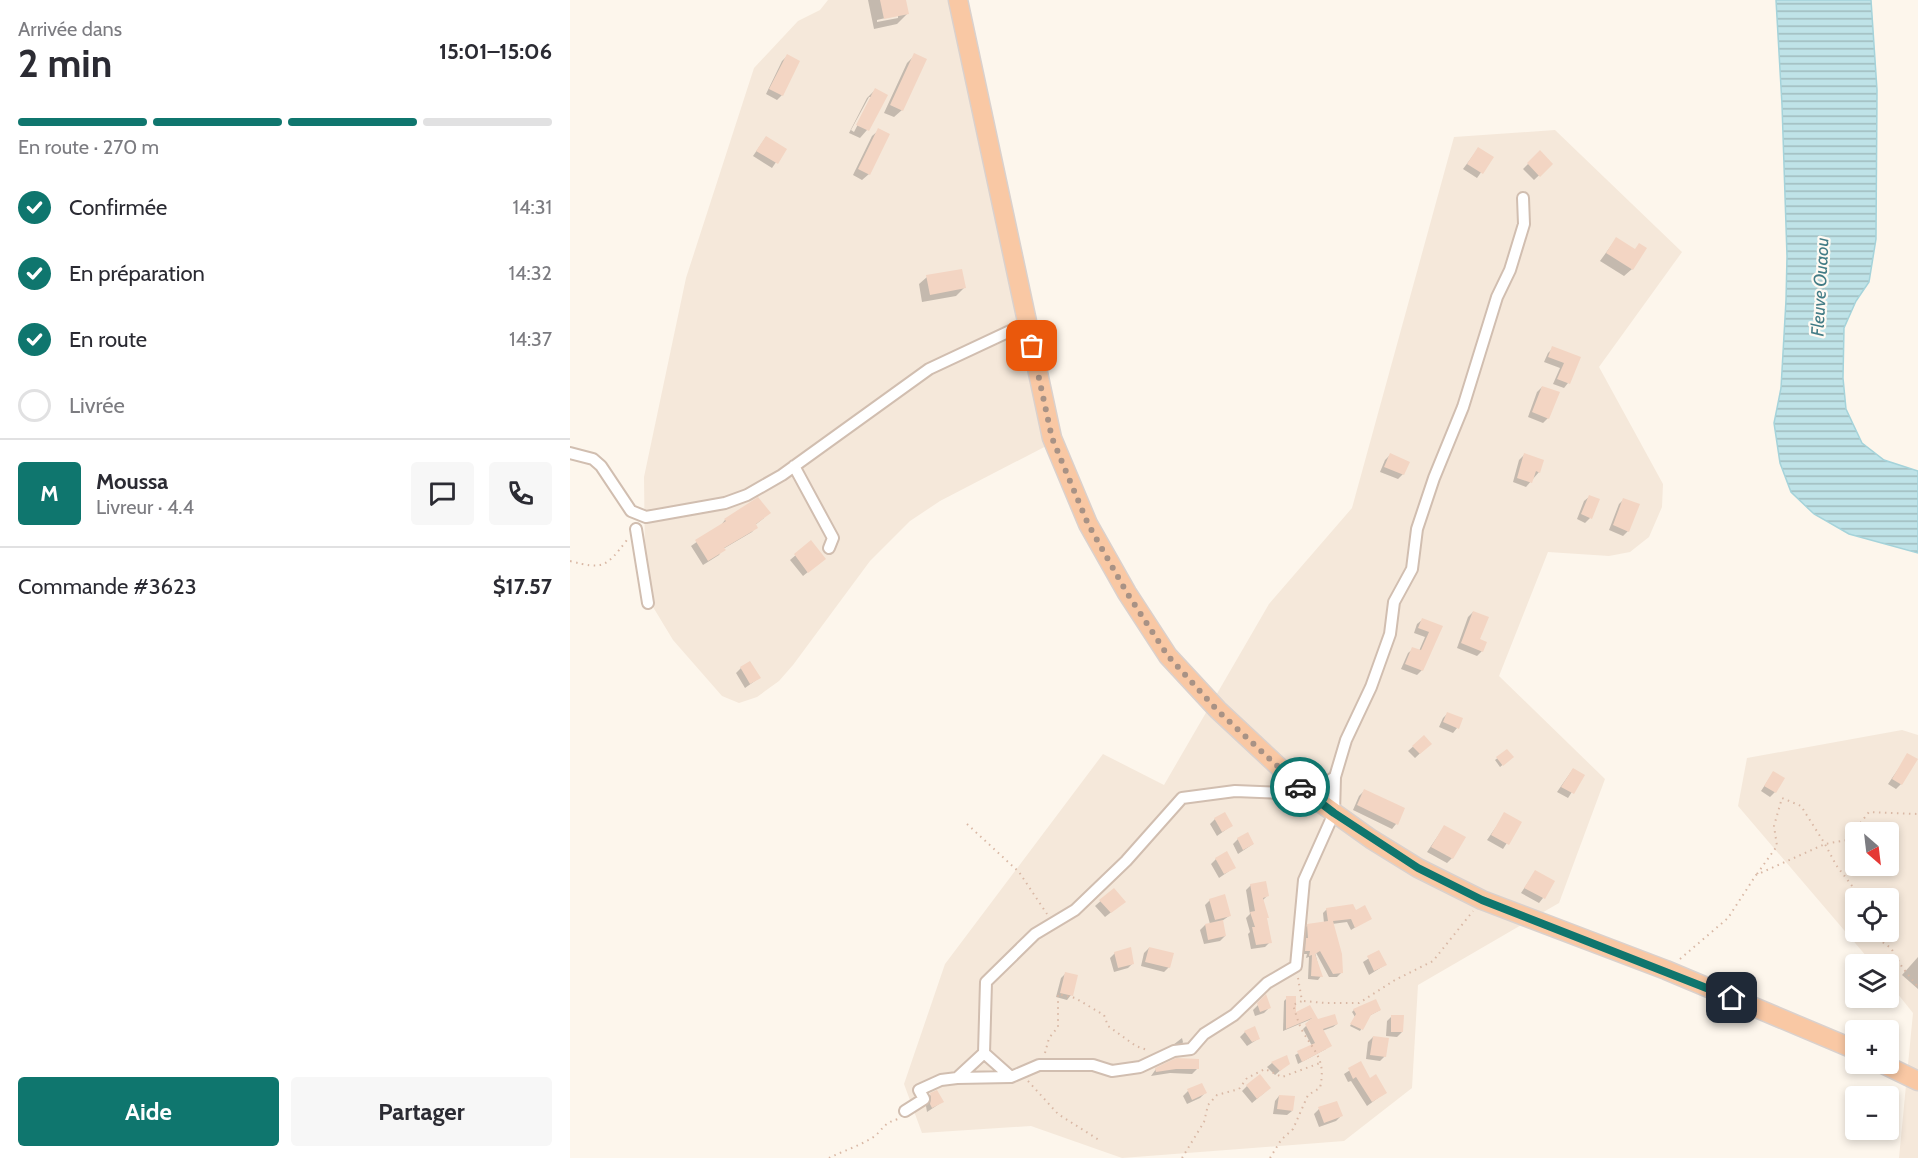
<!DOCTYPE html>
<html lang="fr">
<meta charset="utf-8">
<style>
body{margin:0;font-family:Cabin,sans-serif;background:#f7f7f7;color:#2b2b33;height:100vh;display:flex;flex-direction:column;font-size:22px;white-space:nowrap}
*{box-sizing:border-box;margin:0}
p{font-size:20px;color:#7c7c81}
.icon{flex:none;width:33px;height:33px;fill:none;stroke:currentColor;stroke-width:2;stroke-linecap:round;stroke-linejoin:round}
.map{position:relative;flex:1;overflow:hidden}
.drawer{display:flex;flex-direction:column;background:#fff;width:570px}
.drawer>*{flex:none}
.needle{width:39px;rotate:152deg}
.tools{position:absolute;left:1275px;top:822px;display:grid;gap:12px}
.tools a{display:grid;place-items:center;width:54px;height:54px;border-radius:6px;background:#fff;box-shadow:0 3px 9px #0003;font-size:30px}
.pin{position:absolute;display:grid;place-items:center;width:51px;height:51px;color:#fff;margin:-26px;border-radius:12px;box-shadow:0 3px 9px #0006}
.courier{position:absolute;display:grid;place-items:center;width:60px;height:60px;margin:-30px;border:4px solid #0f766e;border-radius:50%;background:#fff;color:#222;box-shadow:0 2px 8px #0007}
.headline em{font-style:normal;font-weight:800}
.headline div{display:flex;flex-direction:column-reverse}
.headline{display:flex;align-items:center;justify-content:space-between;height:102px;padding:0 18px}
h1{font-size:39px;font-weight:800;line-height:45px}
.bar{display:grid;grid-template-columns:repeat(4,1fr);gap:9px 6px;align-content:center;height:72px;padding:0 18px}
.bar i{height:8px;border-radius:4px;background:#e1e1e2}
.bar .active{background:#0f766e}
.bar p{grid-column:span 4}
.line{display:flex;align-items:center;gap:15px;padding:0 18px;border-top:2px solid #e1e1e2}
.line div{flex:1}
.round{display:grid;place-items:center;flex:none;width:63px;height:63px;border-radius:6px;background:#f7f7f7}
ol{padding:0 18px;list-style:none}
li{display:flex;align-items:center;gap:18px;height:66px}
li p{margin-inline-start:auto}
li .icon{padding:6px;border-radius:50%;background:#0f766e;color:#fff;stroke-width:4}
li:last-child{color:#7c7c81}
li i{width:33px;height:33px;border:3px solid #e1e1e2;border-radius:50%}
.cta{display:flex;gap:12px;margin-top:auto;padding:12px 18px}
.cta a{flex:1;height:69px;border-radius:6px;background:#0f766e;color:#fff;font-size:24px;font-weight:800;line-height:69px;text-align:center}
.cta a+a{background:#f7f7f7;color:#2b2b33}
main{display:flex;flex:1;min-height:0}
.map>svg:first-child{display:block}
.residential{fill:#f5e8da;fill-rule:evenodd}
.water{fill:url(#water-rules);stroke:#a5d3da;stroke-width:1.5}
.shadow{fill:#0003;fill-rule:evenodd}
.building{fill:#f3d5c3}
.lines{fill:none;stroke-linecap:round;stroke-linejoin:round}
.minor-casing{stroke:#d1beb0;stroke-width:14}
.trunk-casing{stroke:#dad1cd;stroke-width:21}
.path{stroke:#d9b8a5;stroke-width:2;stroke-dasharray:1.5 4.5;stroke-linecap:butt}
.minor{stroke:#fff;stroke-width:10}
.trunk{stroke:#f9c8a4;stroke-width:18}
.done{stroke:#a89285;stroke-width:6;stroke-dasharray:0 10.8}
.route{stroke:#0f766e;stroke-width:8}
.labels{text-anchor:middle;dominant-baseline:central;stroke-width:4.5;stroke-linejoin:round;paint-order:stroke}
.water-label{font-size:18px;font-style:italic;fill:#437c86;stroke:#fffaf3}
</style>
<main>
<section class="drawer">
<div class="headline"><div><h1>2 min</h1><p>Arrivée dans</p></div><em>15:01–15:06</em></div>
<div class="bar"><i class="active"></i><i class="active"></i><i class="active"></i><i></i><p>En route · 270 m</p></div>
<ol>
<li><svg class="icon" aria-label="check" viewBox="0 0 24 24"><path d="M5 12l5 5 9-10"/></svg>Confirmée<p>14:31</p></li>
<li><svg class="icon" aria-label="check" viewBox="0 0 24 24"><path d="M5 12l5 5 9-10"/></svg>En préparation<p>14:32</p></li>
<li><svg class="icon" aria-label="check" viewBox="0 0 24 24"><path d="M5 12l5 5 9-10"/></svg>En route<p>14:37</p></li>
<li><i></i>Livrée</li>
</ol>
<div class="line" style="height:108px"><b class="round" style="background:#0f766e;color:#fff">M</b><div><b>Moussa</b><p>Livreur · 4.4</p></div><a class="round"><svg class="icon" aria-label="chat" viewBox="0 0 24 24"><path d="M4 5h16v11H9l-5 4z"/></svg></a><a class="round"><svg class="icon" aria-label="phone" viewBox="0 0 24 24"><path d="M5 4h4l2 5-3 2q2 4 5 5l2-3 5 2v4C11 20 4 13 5 4z"/></svg></a></div>
<div class="line" style="height:78px"><div>Commande #3623</div><b>$17.57</b></div>
<div class="cta"><a>Aide</a><a>Partager</a></div>
</section>
<div class="map">
<svg width="1348" height="1158" viewBox="0 0 1348 1158">
<defs>
<pattern id="water-rules" width="6" height="5" patternUnits="userSpaceOnUse" patternTransform="scale(1.5)"><rect width="6" height="5" fill="#bfe3e8"/><path d="M0 2.5h6" fill="none" stroke="#a0bbbe"/></pattern>
</defs>
<rect width="100%" height="100%" fill="#fdf6ec"/>
<!-- residential -->
<path class="residential" d="M258 0H389L482 443 370 501 340 521 300 561 223 665 209 681 187 697 169 703 152 696 103 640 80 602 75 561 74 477 116 278 184 68 228 21 250 10Z
M985 130 1112 252 1029 367 1093 484 1092 507 1079 537 1060 552 1039 556 978 552 929 676 1035 779 989 903 848 985 842 1088 774 1141 552 1158 461 1126 352 1133 334 1084 375 964 533 754 594 785 699 604 782 508 884 137Z
M1332 730 1348 735V1158H1329L1343 1013 1319 983 1318 964H1303L1168 806 1177 758ZM1286 832H1318V866H1286ZM1286 898H1318V932H1286Z"/>
<!-- water -->
<path class="water" d="M1206 0H1301L1307 90 1306 239 1299 282 1286 301 1274 328 1273 378 1276 409 1292 443 1314 460 1348 471V553L1279 534 1244 514 1221 492 1210 463 1204 423 1211 388 1216 300 1217 256 1212 105Z"/>
<!-- shadow -->
<path class="shadow" d="M298 0H335L338 13 327 24 304 29ZM328 15V18L307 22V20Z
M345 55 332 110 324 117 314 113 337 63Z
M217 56 212 95 207 100 196 94 212 61Z
M305 90 297 130 290 138 279 133 297 98ZM299 97H302L284 132 281 130Z
M309 130 299 174 292 180 283 175 302 136Z
M196 137 215 149 202 168 183 156Z
M908 149 922 157 907 178 893 169Z
M970 152 981 164 964 180 953 169Z
M1046 239 1062 269 1054 276 1030 261Z
M357 277 394 288 386 296 352 302 349 284Z
M983 348 1009 358 998 383 994 388 983 384 990 368 974 362 978 353Z
M972 387 978 418 973 423 958 417 967 392Z
M820 455 833 474 828 479 810 472 815 460Z
M954 455 969 472 956 487 943 482 949 460Z
M1019 497 1020 518 1015 523 1007 519 1014 501Z
M1054 499 1058 531 1053 536 1039 530 1049 504Z
M194 518 185 525 186 527 182 532 153 549 149 555 133 565 121 546 151 525 155 520Z
M241 542 249 563 233 576 220 560Z
M903 612 912 651 907 656 887 648 898 617Z
M852 620 871 627 852 670 847 675 831 669 838 653 843 649 849 651 855 637 844 633 847 624Z
M171 668 189 678 175 688 166 673Z
M878 713 887 728 883 733 869 727 873 718Z
M854 737 860 744 845 758 838 751Z
M937 751 942 757 930 767 925 760Z
M1338 755 1331 784 1326 789 1318 784Z
M1003 769 1013 775 998 798 987 792Z
M1203 773 1205 792 1200 797 1191 791Z
M794 791 833 808 826 824 822 829 783 810 789 796Z
M935 814 950 823 933 849 917 840Z
M645 819 661 826 647 836 640 824Z
M874 827 882 858 877 863 857 852Z
M668 839 683 844 668 854 663 844Z
M646 859 665 867 649 878 641 864Z
M965 872 973 898 969 903 951 893Z
M681 885 697 896 692 901 700 942 695 947 681 949 678 934 680 932 676 918 680 914 676 890Z
M543 890 549 906 535 917 525 906Z
M640 900 659 916 652 921 655 936 650 941 634 944 630 930 635 925 640 924 635 905Z
M757 909 785 912 800 918 781 930 777 922 762 924 771 973 767 977H759L744 949 751 976 748 980 738 979 739 957 736 958 737 954H732L733 943 735 941 734 929 738 925 754 923 753 913Z
M579 948 599 967 594 972 571 966 574 953Z
M809 952 815 965 799 975 793 962Z
M545 953 563 963 558 968 544 972 540 958Z
M1348 957V989L1332 975Z
M496 973 501 995 497 1000 486 997 491 978Z
M696 997 699 1008 694 1013 685 1016 683 1010Z
M717 998 724 1015 740 1007 747 1021 767 1024 763 1027 752 1031 756 1049 728 1064 725 1055 742 1046 733 1029 744 1018 713 1031 714 1001Z
M784 1010H810L799 1016 790 1031 780 1026 785 1017 782 1012Z
M822 1016 832 1032 827 1037 816 1036 817 1021Z
M684 1028 688 1039 677 1046 670 1037 675 1032Z
M803 1037 815 1056 810 1061 796 1059 798 1042Z
M612 1038 613 1042 612 1044 603 1045Z
M716 1057 713 1068 705 1075 697 1067 702 1063Z
M606 1060 627 1069 622 1074 600 1073 581 1076 586 1069Z
M791 1063 799 1080 816 1092 797 1106 781 1081 778 1082 774 1074Z
M677 1086 694 1093 682 1103 672 1091Z
M618 1091 635 1093 630 1098 617 1104 613 1096Z
M360 1095 372 1102 357 1112 355 1100Z
M709 1096 722 1111 717 1115 703 1114 705 1101Z
M749 1109 771 1116 766 1121 749 1127 744 1114Z"/>
<!-- building -->
<path class="building" d="M310 0H336L339 14 314 19Z
M344 53 357 59 333 111 320 105Z
M217 54 230 61 213 96 199 89Z
M305 88 318 95 299 131 286 125Z
M308 128 320 134 300 175 288 169Z
M196 136 217 149 208 164 186 151Z
M908 147 924 157 913 174 897 164Z
M970 150 983 164 970 177 957 163Z
M1046 237 1065 249 1069 243 1077 248 1063 270 1036 253Z
M392 269 396 288 360 295 356 275Z
M982 346 1011 357 1000 384 987 379 994 363 978 357Z
M972 386 990 392 979 419 962 412Z
M820 453 840 462 834 475 814 467Z
M954 453 974 460 970 473 966 471 962 483 947 478Z
M1019 495 1030 499 1022 519 1011 514Z
M188 497 201 513 186 524 188 528 154 548 156 550 138 561 125 540 156 521 154 519Z
M1053 498 1070 504 1059 532 1043 525Z
M241 540 256 559 238 573 224 554Z
M903 611 919 617 910 639 917 642 913 652 891 643Z
M852 618 873 626 853 671 835 664 842 647 851 650 859 632 848 628Z
M180 661 191 678 180 684 170 667Z
M877 712 893 718 889 729 873 722Z
M854 735 862 744 850 754 842 746Z
M937 749 944 757 933 766 926 757Z
M1337 753 1348 759 1332 785 1322 779Z
M1003 768 1015 775 1004 794 991 787Z
M1203 771 1215 778 1206 793 1194 786Z
M794 789 835 808 828 825 787 805Z
M655 812 663 826 652 832 644 818Z
M934 812 952 822 939 845 921 835Z
M874 825 896 837 883 859 861 847Z
M678 832 684 844 673 850 667 838Z
M657 851 666 868 654 874 645 858Z
M965 870 985 881 975 899 954 888Z
M696 881 699 896 693 898 699 918H697L702 943 686 945 682 927H685L680 912 685 911 680 884Z
M544 888 556 902 541 913 529 900Z
M655 894 661 916 645 920 639 899Z
M783 904 786 910 795 905 802 919 785 928 781 919 763 921 772 954 773 973 763 974 750 951 745 954 753 977 741 976 742 955 739 956 740 951H735L736 938H738L737 924 758 921 756 908Z
M653 920 656 936 638 940 635 924Z
M561 947 564 964 548 968 544 952Z
M579 947 604 953 600 968 575 962Z
M809 950 817 965 804 971 797 956Z
M495 972 508 975 503 996 490 993Z
M696 994 701 1008 690 1012 687 1003Z
M716 996H726V1012L740 1005 748 1019 765 1014 768 1024 753 1029 762 1046 732 1062 727 1051 745 1043 735 1024 742 1018 716 1029Z
M806 999 811 1010 801 1015 793 1030 780 1024 786 1014 783 1009Z
M821 1015H834L833 1032H821Z
M685 1026 690 1039 682 1042 674 1031Z
M803 1036 819 1038 816 1057 800 1055Z
M717 1055 720 1064 710 1071 701 1062Z
M606 1058 629 1059V1069H606L586 1072 585 1068Z
M791 1061 800 1078 806 1074 817 1093 802 1102 786 1077 783 1079 778 1068Z
M690 1074 701 1088 687 1099 676 1085Z
M632 1083 637 1093 622 1100 617 1089Z
M367 1090 374 1102 362 1108 360 1104 361 1098 360 1093Z
M709 1095 725 1096 723 1111 707 1109Z
M767 1101 773 1116 754 1123 748 1107Z"/>
<g class="lines">
<defs>
<path id="minor" d="M0 453 23 459 31 466 61 511 76 517 155 503 177 495 212 475 359 369 457 323
M224 466 263 538 259 548
M66 529 78 603
M414 1053 441 1077
M387 1078 414 1053 416 982 465 934 505 910 556 861 612 798 665 791 738 794 765 777 776 740 801 687 820 634 824 602 842 569 847 529 864 478 893 407 927 297 940 270 954 224 953 198
M335 1111 354 1099 349 1090 371 1080 387 1078 441 1077 469 1065H523L542 1071 570 1067 604 1051 621 1049 634 1034 664 1015 697 983 726 966 734 880 764 813 765 777"/>
<path id="trunk" d="M388 0 482 438 518 524 557 593 598 656 648 710 738 794 801 839 848 868 912 900 1096 970 1286 1050
M1313 1064 1348 1081"/>
</defs>
<!-- minor casing -->
<use href="#minor" class="minor-casing"/>
<!-- trunk casing -->
<use href="#trunk" class="trunk-casing"/>
<!-- path -->
<path class="path" d="M0 561C34 570 36 567 57 540
M397 824 449 872 477 914
M1187 874 1207 846 1204 826 1212 798 1231 806 1255 844 1266 865 1286 891 1288 898
M1298 932 1321 948 1332 967 1348 987
M1110 959 1158 918 1186 875 1255 844 1277 840 1299 812 1348 814
M734 1001 755 1003H789L825 980 863 961 903 911
M475 1053 479 1038 488 1027V994L505 998 534 1015 538 1026 566 1046 577 1050
M458 1081 488 1114 529 1140
M259 1158C273 1151 289 1146 302 1138 314 1130 311 1124 328 1119
M612 1158 634 1122 638 1105 647 1095 669 1089 677 1078 695 1069 712 1077 750 1063
M700 1158 711 1140 723 1129 738 1095 750 1088C756 1060 746 1054 733 1032 728 1023 726 1014 723 1005L732 1001 728 978"/>
<!-- minor -->
<use href="#minor" class="minor"/>
<!-- trunk -->
<use href="#trunk" class="trunk"/>
</g>
<g class="lines">
<!-- done -->
<path class="done" d="M462 346 482 438 518 524 557 593 598 656 648 711 730 787"/>
<!-- route -->
<path class="route" d="M730 787 764 813 848 868 912 900 1162 998"/>
</g>
<g class="labels">
<!-- water labels -->
<g class="water-label">
<text transform="translate(1250 287) rotate(-87)">Fleuve Ouaou</text>
</g>
</g>
</svg>
<div class="tools">
<a><svg class="needle" viewBox="-14 -14 28 28"><path d="M0-13l5 13h-10z" fill="#e53935"/><path d="M0 13l5-13h-10z" fill="#7c7c81"/></svg></a>
<a><svg class="icon" aria-label="locate" viewBox="0 0 24 24"><circle cx="12" cy="12" r="6"/><path d="M12 2v4M12 18v4M2 12h4M18 12h4"/></svg></a>
<a><svg class="icon" aria-label="layers" viewBox="0 0 24 24"><path d="M12 4l9 5-9 5-9-5zM3 14l9 5 9-5"/></svg></a>
<a>+</a>
<a>−</a>
</div>
<div class="pin" style="left:462px;top:346px;background:#ea580c"><svg class="icon" aria-label="bag" viewBox="0 0 24 24"><path d="M5 8h14l-1 12H6zM9 8a3 3 0 0 1 6 0"/></svg></div>
<div class="pin" style="left:1162px;top:998px;background:#1f2937"><svg class="icon" aria-label="home" viewBox="0 0 24 24"><path d="M3 11l9-7 9 7M6 9v11h12V9"/></svg></div>
<div class="courier" style="left:730px;top:787px"><svg class="icon" aria-label="car" viewBox="0 0 24 24"><path d="M5 17H2v-5l4-1 3-4h7l3 4 3 1v5h-3M9 17h6M6 11h13"/><circle cx="7" cy="17" r="2"/><circle cx="17" cy="17" r="2"/></svg></div>
</div>
</main>
